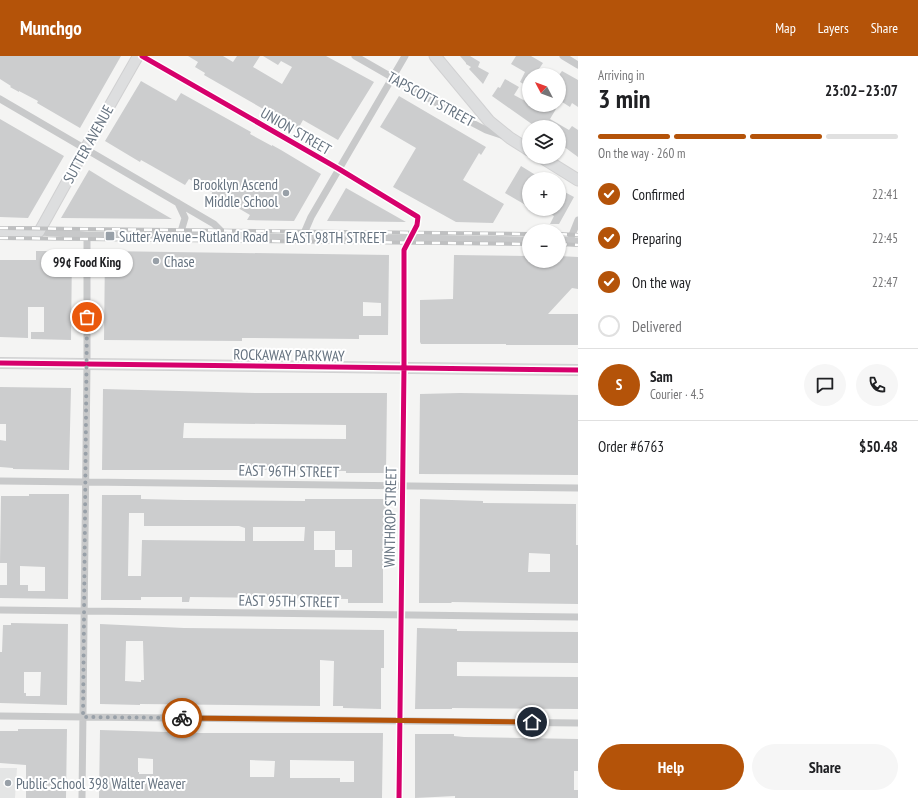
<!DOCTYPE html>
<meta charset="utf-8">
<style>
body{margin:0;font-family:"PT Sans Narrow",sans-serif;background:#f6f6f6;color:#202124;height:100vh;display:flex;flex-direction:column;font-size:15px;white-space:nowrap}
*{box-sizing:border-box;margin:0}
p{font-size:13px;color:#757577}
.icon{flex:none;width:22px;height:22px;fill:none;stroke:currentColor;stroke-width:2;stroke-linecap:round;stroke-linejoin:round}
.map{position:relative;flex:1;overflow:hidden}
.side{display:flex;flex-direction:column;background:#fff;width:340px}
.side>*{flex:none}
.needle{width:26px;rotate:311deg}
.controls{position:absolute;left:522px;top:12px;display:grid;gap:8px}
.controls a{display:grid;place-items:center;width:44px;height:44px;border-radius:50%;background:#fff;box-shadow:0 1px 3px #0004;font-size:20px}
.pin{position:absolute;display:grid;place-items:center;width:34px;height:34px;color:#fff;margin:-17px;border:2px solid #fff;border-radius:50%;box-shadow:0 1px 4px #0007}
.courier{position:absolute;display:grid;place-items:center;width:40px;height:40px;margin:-20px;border:3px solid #b45309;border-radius:50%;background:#fff;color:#222;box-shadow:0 1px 5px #0007}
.bubble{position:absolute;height:28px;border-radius:14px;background:#fff;box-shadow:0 1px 3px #0004;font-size:13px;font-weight:700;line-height:28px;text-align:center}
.headline em{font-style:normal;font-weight:700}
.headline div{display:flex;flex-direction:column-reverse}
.headline{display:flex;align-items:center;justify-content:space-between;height:68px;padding:0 20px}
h1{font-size:26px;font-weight:700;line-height:30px}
.bar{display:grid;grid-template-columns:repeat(4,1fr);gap:6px 4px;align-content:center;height:48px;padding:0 20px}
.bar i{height:5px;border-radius:3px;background:#e0e0e0}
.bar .on{background:#b45309}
.bar p{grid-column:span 4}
.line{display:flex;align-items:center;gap:10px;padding:0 20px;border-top:1px solid #e0e0e0}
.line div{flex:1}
.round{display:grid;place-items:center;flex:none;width:42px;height:42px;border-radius:21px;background:#f6f6f6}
ol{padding:0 20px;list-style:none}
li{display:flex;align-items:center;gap:12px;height:44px}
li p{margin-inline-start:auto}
li .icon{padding:4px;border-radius:50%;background:#b45309;color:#fff;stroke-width:4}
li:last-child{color:#757577}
li i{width:22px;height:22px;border:2px solid #e0e0e0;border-radius:50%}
.primary-button{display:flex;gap:8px;margin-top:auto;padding:8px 20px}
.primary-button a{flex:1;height:46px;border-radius:24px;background:#b45309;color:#fff;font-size:16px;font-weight:700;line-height:46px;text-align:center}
.primary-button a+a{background:#f6f6f6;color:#202124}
header{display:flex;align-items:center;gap:24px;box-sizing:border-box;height:56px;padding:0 20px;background:#b45309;color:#fff}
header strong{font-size:19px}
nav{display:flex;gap:22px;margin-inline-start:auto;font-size:14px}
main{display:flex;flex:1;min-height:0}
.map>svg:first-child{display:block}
.built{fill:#e4e5e5}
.building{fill:#cccdce;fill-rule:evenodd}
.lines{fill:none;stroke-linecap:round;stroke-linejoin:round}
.secondary-casing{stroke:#d0d0d1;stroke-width:12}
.primary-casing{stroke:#d1d1d2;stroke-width:13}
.street{stroke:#c8c9ca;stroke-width:7}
.secondary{stroke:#dddedf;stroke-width:10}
.primary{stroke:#dddedf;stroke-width:11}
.rail-casing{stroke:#bfc0c1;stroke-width:4}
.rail{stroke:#fff;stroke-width:2.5;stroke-dasharray:8;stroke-linecap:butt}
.cycleway-casing{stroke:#fff;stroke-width:8}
.cycleway{stroke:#d6006c;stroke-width:5}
.done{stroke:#98a0a8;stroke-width:4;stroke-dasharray:0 7.2}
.route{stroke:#b45309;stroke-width:5}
.poi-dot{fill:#98a0a8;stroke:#fff;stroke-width:1.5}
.labels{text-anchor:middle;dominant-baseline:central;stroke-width:4;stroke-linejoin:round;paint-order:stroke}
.street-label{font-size:15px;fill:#667380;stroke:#fff}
.poi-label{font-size:15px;fill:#667380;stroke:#fff;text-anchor:start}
</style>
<header>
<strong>Munchgo</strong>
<nav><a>Map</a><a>Layers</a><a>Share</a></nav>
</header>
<main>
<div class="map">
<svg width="578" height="742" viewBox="0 0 578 742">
<rect width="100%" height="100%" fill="#f4f4f3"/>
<!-- built -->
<path class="built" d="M0 712H17L15 742H0Z"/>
<!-- building -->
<path class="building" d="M0 0H121L80 72 37 47 38 45 19 35V36L10 31 11 30 0 23Z
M188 0H223L233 6 237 0H260L253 11 282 28 292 11 281 5 278 9 263 0H326L374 26 338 84 303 64 298 73 204 19 205 17 195 11 198 6Z
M460 0H470L480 6 478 11 489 17 483 28 469 13 471 11 466 8V7Z
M516 0H531L543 7 535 19H529V31L520 26 525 16 511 8Z
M562 15 578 24V51L572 47 570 51 559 44V19Z
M505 23 519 31 514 39 529 47V49H549L556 53 550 63 569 74 572 70 578 74V101L559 87V71H536L492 40 498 31 500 32Z
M141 25 176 45 181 37 251 76 250 78 272 90V89L281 94 321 118 294 165 247 164 250 159 228 146 220 150 215 149 211 144 212 136 189 123 185 129 150 109 141 104 140 106 105 85Z
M399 40 486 91 481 99 479 97 463 124 504 148 493 167 456 166 393 131 416 92 380 71Z
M0 63 64 100 28 162 0 161Z
M521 110 542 123H529V127L524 137 529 140V151L505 137Z
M89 114 115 130 172 163 61 162Z
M346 132 406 166 327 165Z
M559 133 574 141 559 168H550L554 160 542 153H559Z
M36 195H72L71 284 31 283V276H44V251H28V282L0 281V204H36Z
M105 195 389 199 388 279H359V283L242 282V285L104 284ZM363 246 381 247V260H363Z
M454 199 529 200V205H559V200L578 201V233L572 232 548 258H578V289H506V288H421L420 286V244L453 243Z
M0 331 71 332 69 414 13 413V412L0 411V384L6 385V368H0Z
M103 333 255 337H387L386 417H346V415L285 414H102ZM184 367 346 369V383L183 382Z
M460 337 578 339V419L419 418 420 338Z
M29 438H69L68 543 0 542V529H7V507H0L1 440H29ZM20 510 45 511V535H28V529H20Z
M102 439H141V443L185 444 305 445V443H386V475L383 474V547H348V543L190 541 189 546H182V541H141V544H101ZM129 457H144V470H239L245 472V485L142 484 141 520H128ZM253 471H305L304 485H253ZM314 475H335V494H314ZM335 494H352V511H335Z
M420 443 483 445V447L576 448V489H578V548L452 546 451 547H419ZM529 497 550 498V516H528Z
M11 567 68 568 67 649 0 647V596H2L3 569H11ZM24 616H41L40 640H26V637H24Z
M100 568 184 572 384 574V612H381V653L343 652V650H333L334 605 320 604V650L140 648V649L100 648ZM126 585H143L144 624H141V626L125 625Z
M417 572 457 573V575L578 576V607L457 606V620L578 621V653L452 652V653H415Z
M18 673H67L66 742H26V709L0 707V675H18Z
M100 674 201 677H383L382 742H99ZM138 702 153 703V718H139V716H138ZM250 704 275 705 274 721H250ZM290 704 354 705V726H340V722H290Z
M415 678H454V680L464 681 578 683V715H574V734H578V742H455V740L415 742Z"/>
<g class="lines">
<defs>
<path id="secondary" d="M0 176H39L85 93 138 0
M0 307 578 314"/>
<path id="primary" d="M435 0 489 65 510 82 529 94
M541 101 578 124"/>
</defs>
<!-- secondary casing -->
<use href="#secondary" class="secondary-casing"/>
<!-- primary casing -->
<use href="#primary" class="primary-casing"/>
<!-- street -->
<path class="street" d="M142 0 339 113 418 161 417 169 404 194V312L399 742
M355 0 463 62 486 74 504 80
M563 0 578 9
M0 43 214 168 225 179
M178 147 185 162 180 179
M39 176 87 179H225L302 182H410L529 184
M302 182 311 161 405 0
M559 184 578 185
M570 184 578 164
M0 425 578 432
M0 554 578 561
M0 660 578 667
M82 742 87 308V179"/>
<!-- secondary -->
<use href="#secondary" class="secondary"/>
<!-- primary -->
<use href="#primary" class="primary"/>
<defs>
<path id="rail" d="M0 172 529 178
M559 178 578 179
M0 182 529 188
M559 188 578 189"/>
</defs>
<!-- rail casing -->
<use href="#rail" class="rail-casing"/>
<!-- rail -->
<use href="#rail" class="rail"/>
<defs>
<path id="cycleway" d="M142 0 339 113 418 161 417 169 404 194V312L399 742
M0 307 578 314"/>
</defs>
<!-- cycleway casing -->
<use href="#cycleway" class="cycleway-casing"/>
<!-- cycleway -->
<use href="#cycleway" class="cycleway"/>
</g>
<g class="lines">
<!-- done -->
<path class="done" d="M87 261 83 661 182 662"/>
<!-- route -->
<path class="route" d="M182 662 532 666"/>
</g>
<!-- markers -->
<g class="poi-dot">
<circle cx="286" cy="137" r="4"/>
<rect x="105" y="175" width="10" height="10" rx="2"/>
<circle cx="156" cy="205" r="4"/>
<circle cx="8" cy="727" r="4"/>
</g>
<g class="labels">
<!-- street labels -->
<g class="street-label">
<text transform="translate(431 43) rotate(29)">TAPSCOTT STREET</text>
<text transform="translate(296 75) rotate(30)">UNION STREET</text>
<text transform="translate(88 88) rotate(-61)">SUTTER AVENUE</text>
<text x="336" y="181">EAST 98TH STREET</text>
<text transform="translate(289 299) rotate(1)">ROCKAWAY PARKWAY</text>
<text transform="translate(289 415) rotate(1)">EAST 96TH STREET</text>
<text transform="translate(390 461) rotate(-89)">WINTHROP STREET</text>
<text transform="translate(289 545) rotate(1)">EAST 95TH STREET</text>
</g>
<!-- poi labels -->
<g class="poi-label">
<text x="278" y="128" text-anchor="end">Brooklyn Ascend<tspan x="278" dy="17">Middle School</tspan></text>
<text x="119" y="180">Sutter Avenue–Rutland Road</text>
<text x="164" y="205">Chase</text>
<text x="16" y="727">Public School 398 Walter Weaver</text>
</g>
</g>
</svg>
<div class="controls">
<a><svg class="needle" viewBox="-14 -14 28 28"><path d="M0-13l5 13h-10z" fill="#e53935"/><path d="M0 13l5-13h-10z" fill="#757577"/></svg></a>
<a><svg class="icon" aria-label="layers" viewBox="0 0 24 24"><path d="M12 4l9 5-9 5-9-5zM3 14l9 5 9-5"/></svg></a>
<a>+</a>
<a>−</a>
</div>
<div class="pin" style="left:87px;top:261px;background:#ea580c"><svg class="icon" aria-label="bag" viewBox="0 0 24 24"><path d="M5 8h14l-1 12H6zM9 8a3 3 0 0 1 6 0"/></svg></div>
<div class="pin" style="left:532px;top:666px;background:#1f2937"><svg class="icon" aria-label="home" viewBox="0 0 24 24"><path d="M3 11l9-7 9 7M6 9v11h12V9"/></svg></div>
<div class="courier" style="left:182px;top:662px"><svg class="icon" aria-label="bike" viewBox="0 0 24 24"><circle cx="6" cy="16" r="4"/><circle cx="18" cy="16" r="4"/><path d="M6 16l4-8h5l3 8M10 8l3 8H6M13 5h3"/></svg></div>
<div class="bubble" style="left:41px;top:193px;width:92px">99¢ Food King</div>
</div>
<section class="side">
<div class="headline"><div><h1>3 min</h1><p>Arriving in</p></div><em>23:02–23:07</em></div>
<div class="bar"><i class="on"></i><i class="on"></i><i class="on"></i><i></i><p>On the way · 260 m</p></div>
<ol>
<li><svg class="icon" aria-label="check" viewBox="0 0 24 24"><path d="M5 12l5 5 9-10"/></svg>Confirmed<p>22:41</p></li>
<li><svg class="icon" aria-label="check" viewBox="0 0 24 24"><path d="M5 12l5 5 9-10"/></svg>Preparing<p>22:45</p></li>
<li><svg class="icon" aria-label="check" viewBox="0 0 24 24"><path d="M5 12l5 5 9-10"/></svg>On the way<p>22:47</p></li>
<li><i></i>Delivered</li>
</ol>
<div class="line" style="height:72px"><b class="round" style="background:#b45309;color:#fff">S</b><div><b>Sam</b><p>Courier · 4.5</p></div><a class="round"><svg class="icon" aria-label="chat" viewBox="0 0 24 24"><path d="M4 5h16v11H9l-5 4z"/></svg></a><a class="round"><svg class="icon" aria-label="phone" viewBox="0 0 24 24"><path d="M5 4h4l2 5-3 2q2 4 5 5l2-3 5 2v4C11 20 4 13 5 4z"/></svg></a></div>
<div class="line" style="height:52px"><div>Order #6763</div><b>$50.48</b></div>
<div class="primary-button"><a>Help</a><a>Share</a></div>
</section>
</main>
